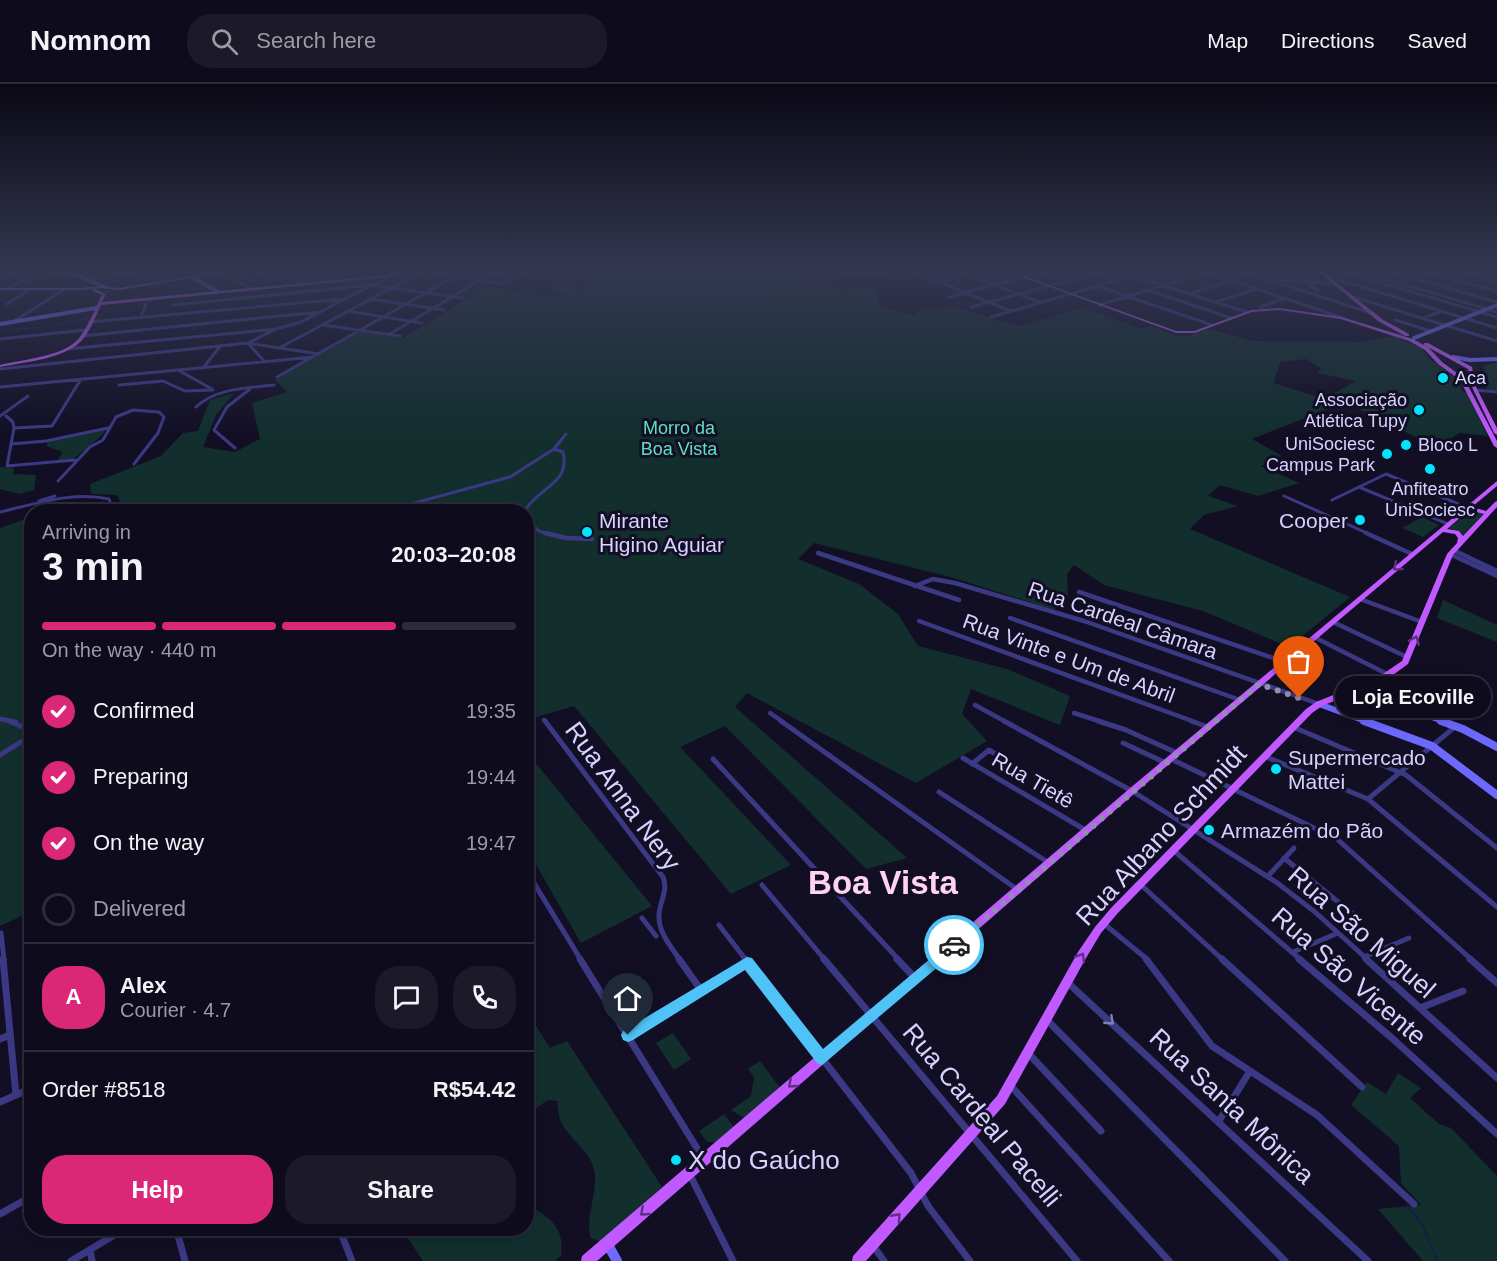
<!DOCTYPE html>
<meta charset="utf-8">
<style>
body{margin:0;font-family:Arial,sans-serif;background:#1c1929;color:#f1f3f6;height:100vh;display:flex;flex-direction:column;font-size:22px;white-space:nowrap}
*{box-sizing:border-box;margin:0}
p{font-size:20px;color:#9b9ba3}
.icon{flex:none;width:33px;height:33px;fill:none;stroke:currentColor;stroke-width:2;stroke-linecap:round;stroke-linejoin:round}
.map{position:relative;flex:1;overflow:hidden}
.details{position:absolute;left:24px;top:420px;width:510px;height:732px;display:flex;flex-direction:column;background:#0e0b1c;border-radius:24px;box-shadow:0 3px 15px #0003,0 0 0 2px #2e2b3b}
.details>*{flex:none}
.pin{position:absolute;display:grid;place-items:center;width:51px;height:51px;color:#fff;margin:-62px -26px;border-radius:50% 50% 50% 0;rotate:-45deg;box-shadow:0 0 6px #0007}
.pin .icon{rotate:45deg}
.courier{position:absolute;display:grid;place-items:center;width:60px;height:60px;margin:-30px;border:4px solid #4fc3f7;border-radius:50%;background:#fff;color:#222;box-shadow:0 2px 8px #0007}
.bubble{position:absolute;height:42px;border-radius:21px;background:#0e0b1c;box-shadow:0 3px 15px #0003,0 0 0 2px #2e2b3b;font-size:20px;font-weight:600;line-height:42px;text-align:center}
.headline em{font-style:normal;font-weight:600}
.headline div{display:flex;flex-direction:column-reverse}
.headline{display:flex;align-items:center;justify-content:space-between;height:102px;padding:0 18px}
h1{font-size:39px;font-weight:600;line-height:45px}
.bar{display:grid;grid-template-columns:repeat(4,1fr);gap:9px 6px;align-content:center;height:72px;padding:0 18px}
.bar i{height:8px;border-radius:4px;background:#2e2b3b}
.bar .current{background:#db2777}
.bar p{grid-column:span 4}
.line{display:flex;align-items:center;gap:15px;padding:0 18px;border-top:2px solid #2e2b3b}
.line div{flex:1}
.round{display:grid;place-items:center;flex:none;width:63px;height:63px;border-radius:24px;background:#1c1929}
ol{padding:0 18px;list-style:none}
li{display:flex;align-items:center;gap:18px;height:66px}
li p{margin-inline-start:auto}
li .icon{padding:6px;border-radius:50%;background:#db2777;color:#fff;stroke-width:4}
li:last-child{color:#9b9ba3}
li i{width:33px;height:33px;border:3px solid #2e2b3b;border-radius:50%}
.action{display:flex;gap:12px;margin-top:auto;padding:12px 18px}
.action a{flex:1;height:69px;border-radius:24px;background:#db2777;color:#fff;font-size:24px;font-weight:600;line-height:69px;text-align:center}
.action a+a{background:#1c1929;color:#f1f3f6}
header{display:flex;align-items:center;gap:36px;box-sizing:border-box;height:84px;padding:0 30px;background:#0e0b1c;border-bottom:2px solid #2e2b3b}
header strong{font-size:28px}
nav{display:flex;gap:33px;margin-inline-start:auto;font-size:21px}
.search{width:420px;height:54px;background:#1c1929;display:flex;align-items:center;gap:15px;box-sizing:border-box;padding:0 21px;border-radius:24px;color:#9b9ba3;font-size:22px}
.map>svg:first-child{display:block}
.green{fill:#122f2e;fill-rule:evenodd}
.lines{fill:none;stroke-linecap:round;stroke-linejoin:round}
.stream-far1{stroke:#0c2247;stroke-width:1.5}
.stream{stroke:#0c2247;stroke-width:2}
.street-far3{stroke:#3c3984;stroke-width:3}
.street-far2{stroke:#3c3984;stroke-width:4.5}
.street-far1{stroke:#3c3984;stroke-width:5}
.street{stroke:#3c3984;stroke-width:7}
.secondary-far3{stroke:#6d69ff;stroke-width:4}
.secondary-far2{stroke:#6d69ff;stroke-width:6}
.secondary-far1{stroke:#6d69ff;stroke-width:8}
.secondary{stroke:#6d69ff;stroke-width:10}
.primary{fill:#c059ff;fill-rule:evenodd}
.oneway{stroke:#603087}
.oneway2{stroke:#827ebb}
.route{fill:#4fc3f7}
.done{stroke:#928eb3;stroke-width:6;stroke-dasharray:0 10.8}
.poi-dot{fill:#00e5fd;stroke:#120f25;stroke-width:2}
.labels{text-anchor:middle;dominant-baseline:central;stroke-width:6;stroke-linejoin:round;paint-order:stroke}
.far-poi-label{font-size:18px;fill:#d7d2ff;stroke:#120f25;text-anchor:start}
.far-park-label{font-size:18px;fill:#5ee0bf;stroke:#120f25}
.poi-label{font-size:21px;fill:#d7d2ff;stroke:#120f25;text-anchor:start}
.street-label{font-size:21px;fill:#d7d2ff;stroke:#120f25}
.near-street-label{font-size:26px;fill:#d7d2ff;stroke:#120f25}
.near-poi-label{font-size:26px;fill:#d7d2ff;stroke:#120f25;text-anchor:start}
.near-district-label{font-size:33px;font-weight:bold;fill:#ffd4f0;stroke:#120f25}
</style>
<header>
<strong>Nomnom</strong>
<div class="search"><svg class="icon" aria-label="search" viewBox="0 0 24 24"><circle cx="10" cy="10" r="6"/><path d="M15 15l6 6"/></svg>Search here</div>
<nav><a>Map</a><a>Directions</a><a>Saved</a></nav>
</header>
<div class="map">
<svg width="1497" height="1177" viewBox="0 0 1497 1177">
<rect width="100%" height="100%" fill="#120f25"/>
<!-- green -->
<path class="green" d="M532 185H741L825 198 839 206 872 204 881 223 914 231 922 225 954 223 1017 242 1085 224 1141 245 1151 242 1175 251 1187 252 1209 245 1253 257 1364 258 1393 252 1421 264 1430 275 1457 295 1462 307 1467 309 1488 352 1459 349 1450 355 1429 360 1345 318 1252 355 1282 372 1261 382 1299 399 1258 412 1220 401 1208 412 1238 422 1204 431 1190 445 1350 513 1289 563 1203 527 1104 501 1074 481 1067 490 1068 512 1054 526 954 494 814 459 798 475 859 500 898 530 918 562 1007 585 1070 612 1060 641 971 605 962 630 987 657 916 699 747 609 735 623 907 774 866 785 725 642 680 663 791 781 731 810 574 622 527 636 526 428 125 427 117 411 91 410 90 400 161 372 183 349 198 347 210 316 234 309 216 331 203 363 235 368 260 355 252 319 287 308 275 296 359 248 403 254 488 202C513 206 540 216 567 210L548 207 557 201 579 204 570 210H577L587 200 586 190ZM1306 275 1321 284 1317 289 1356 297 1324 315 1274 299 1280 278Z
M1497 278V307H1487L1484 282Z
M103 346 105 347C101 353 77 374 71 376 66 378 60 377 56 378L63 368 46 362 48 358Z
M0 383 14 384 13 390 36 391 34 406 19 410 0 405Z
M1471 426 1482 428 1484 431 1463 451 1458 447 1448 444Z
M31 433V483L28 486H32L31 836 30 828 0 842V444Z
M1422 433 1439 441 1423 453 1402 444Z
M1443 516 1497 541V558L1437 534Z
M526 667 652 822 581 859 527 765Z
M533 937 550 964 567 957 662 1103 601 1158 591 1154C584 1136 599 1107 594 1085 590 1067 567 1053 560 1036 558 1030 558 1023 557 1017L548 1016 535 1025 527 1036V946Z
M673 949 691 975 674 986 656 959Z
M760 977 781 1005 746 1035 731 1026 751 1012 754 993 748 985Z
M1398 989 1421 1004 1410 1014 1439 1040 1451 1044 1497 1092V1177H1423L1378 1125 1421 1121 1401 1099 1399 1062 1351 1021 1367 998 1386 1010Z
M724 1030 734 1043 716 1058H707L699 1047Z
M527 1121C550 1133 565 1143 561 1172L555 1177H423L402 1145 526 1144Z"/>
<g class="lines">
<!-- stream-far1 -->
<path class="stream-far1" d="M245 189 254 187
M161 213 192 204
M140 220 152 216
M0 246 49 243 88 234"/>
<!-- stream -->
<path class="stream" d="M1407 1122 1423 1141 1437 1177"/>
<!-- street-far3 -->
<path class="street-far3" d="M255 185 261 189
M415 185 503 200
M480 185 518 191
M833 185 847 191 884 190 887 185
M908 185 1010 227
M954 185 1039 218
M1086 185 1096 188
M1198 185 1346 235
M1236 185 1371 229
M1263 185 1276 196
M1289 185 1318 207
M1335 185 1497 233
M1351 185 1497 228
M1382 185 1497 218
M1416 185 1497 207
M1453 185 1497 197
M1487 185 1497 188
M289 189 302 200
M791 189 810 185
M917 189 933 185
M1132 192 1247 228
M1326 192 1497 244
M0 194 18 185
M87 195 155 185
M233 195 252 205
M943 196 987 185
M1276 196 1335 200
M1396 198 1433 185
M503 200 529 185
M1097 202 1212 241
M7 205 24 196 82 185
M1148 206 1231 234
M1189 210 1232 196
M1350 212 1497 257
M949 213 1054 185
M370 215 444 226
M1216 218 1256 205
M7 220 31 205
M173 221 372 201 463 214
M1099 221 1208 188
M971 223 1112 185
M1264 225 1260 223 1285 214
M347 227 422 239
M141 233 146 220
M991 233 1156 185
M1423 234 1440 228
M1395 236 1431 247
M14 237 65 205
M89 238 344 215
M323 241 400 252
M388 251 499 185
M82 252 319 228
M0 255 86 246
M281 263 427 185
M67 265 276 245
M264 277 248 259 276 245 301 238 389 192
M204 283 221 261
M0 285 248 259 319 270
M178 286 212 305
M277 293 468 185
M119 301 163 297 185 307 213 306
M0 303 313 273
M1475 306 1497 308
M196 323C216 304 248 304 274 301
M0 332 28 312
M6 332 13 338 14 344 7 382 75 376
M14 344 52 342 81 295
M11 360 46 357 108 344
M235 364 214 346 227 323 250 305
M554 365 566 350
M58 397 90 363 103 356 116 333 133 326 159 328 164 333 158 349 134 380
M1359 403 1448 440
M1284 412 1369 450
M1332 416 1386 390 1468 424
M39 417 55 412
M0 428C36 420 72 407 109 415L113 428
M353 428 407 421 510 393 554 365 563 368C571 400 537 404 524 428
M526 436 539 447 549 450"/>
<!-- street-far2 -->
<path class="street-far2" d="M545 449 566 454 592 455
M1366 449 1412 470
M1453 466 1497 487
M818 469 959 516
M1450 470 1497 492
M915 502 933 495 955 499 1084 537 1319 620
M1079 508 1285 578
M1360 515 1422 538
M1010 534 1240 616
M919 537 1195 638
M1333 538 1407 573
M1314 553 1389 591
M975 621 1006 638
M770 629 783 638
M1074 629 1102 638
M0 635 16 638
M544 636 546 638"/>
<!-- street-far1 -->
<path class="street-far1" d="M9 637 32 647
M545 637 663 793C669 808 658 819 659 834 659 849 672 864 680 876
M781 637 1018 806
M1004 637 1132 707 1276 798 1315 828 1368 876
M1098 637 1126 646 1177 669
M1191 637 1208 643
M1293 643 1406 691 1497 764
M1123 659 1166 679
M0 671 32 651
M1264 672 1368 715 1497 823
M963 674 1087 747
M713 675 899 876
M1171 675 1337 755 1472 876
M972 680 989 666 1006 676
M939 708 1049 779
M1368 715 1456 642
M1173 766 1301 876
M1284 774 1353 830
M526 786 581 876
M1268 792 1294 764
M1140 800 1223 876
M762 801 825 876
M642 834 656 852
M1103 839 1148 876
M719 841 746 876
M1 849 4 876
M1293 868 1338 849
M1364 873 1409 854"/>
<!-- street -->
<path class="street" d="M3 875 16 1011
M580 875 703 1074
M679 875 701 906
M745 875 911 1089 928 1122 970 1177
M824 875 1077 1177
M897 875 915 894
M1146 875 1212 962 1317 1031 1414 1120
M1222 875 1362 1003
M1299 875 1393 955 1497 1050
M1366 875 1497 994
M1470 875 1497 899
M1067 898 1368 1177
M1420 924 1463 907
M1046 935 1285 1177
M628 951 747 878
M0 955 10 951
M1028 969 1101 1047
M1010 1001 1169 1177
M0 1018 32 1004
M1219 1037 1250 987
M690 1091 733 1177
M0 1130 32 1112
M176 1144 185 1177
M339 1144 352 1177
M874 1163 884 1177
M90 1166 92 1177
M71 1177 126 1144"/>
<!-- secondary-far3 -->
<path class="secondary-far3" d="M63 185 105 203
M194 194 218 208
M0 240 96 224
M1414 254 1497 221
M1453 273 1470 276 1497 275"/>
<!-- secondary-far2 -->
<path class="secondary-far2" d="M1357 605 1445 638
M1319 620 1368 638"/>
<!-- secondary-far1 -->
<path class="secondary-far1" d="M1364 637 1432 662 1497 711
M1441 637 1463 645 1497 663"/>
<!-- secondary -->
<path class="secondary" d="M607 1159 617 1177"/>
<!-- primary -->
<path class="primary" d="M233 185H241L120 206 102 204 95 205 106 210 102 218 388 191 400 185H405L389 193 101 221C96 232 91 245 83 255 67 275 24 278 0 283V281C23 275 65 273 80 253 90 240 95 224 102 211L93 207V205L80 206H0V204H80L102 202 120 204Z
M1000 185H1005L1176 247H1194L1251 226 1279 224 1342 233 1413 255 1429 264 1442 278 1464 294 1497 357V364L1494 362 1460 296 1438 280 1425 266 1409 257 1341 235 1279 226 1252 228 1195 249H1176Z
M1315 185H1319L1382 235 1409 250V252H1405L1378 237Z
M1424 259H1428L1472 283 1476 303 1497 344V351L1494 349 1472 303 1468 285 1424 261Z
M1497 397V402L1472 423 1486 427 1495 418 1497 417V423L1453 471 1408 580 1386 596 1322 622 1312 629 1117 830 1101 849 1086 874 1005 1020 866 1177H852L853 1172 997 1012 1078 868 1095 843 1111 824 1306 625 1316 618 1380 592 1402 577 1447 470 1457 459 1458 454 1455 450 1443 448 1135 709 597 1177H581L582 1172 1129 705ZM1469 426 1484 430 1463 452 1459 447 1447 445Z"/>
</g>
<!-- one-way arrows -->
<defs><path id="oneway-chevron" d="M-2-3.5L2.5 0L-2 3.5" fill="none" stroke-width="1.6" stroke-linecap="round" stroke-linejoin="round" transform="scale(1.5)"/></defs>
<g class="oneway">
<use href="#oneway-chevron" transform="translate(1397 483) rotate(140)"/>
<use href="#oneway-chevron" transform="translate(1415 556) rotate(-68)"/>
<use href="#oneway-chevron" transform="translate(1081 873) rotate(-59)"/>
<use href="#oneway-chevron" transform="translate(792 1000) rotate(139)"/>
<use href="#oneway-chevron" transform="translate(644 1128) rotate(139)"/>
<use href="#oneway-chevron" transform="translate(897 1133) rotate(-48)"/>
</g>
<use class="oneway2" href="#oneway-chevron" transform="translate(1110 937) rotate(43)"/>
<!-- sky -->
<linearGradient id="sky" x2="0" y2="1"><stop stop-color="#0a0814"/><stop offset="0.53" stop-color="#333751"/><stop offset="1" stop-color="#333751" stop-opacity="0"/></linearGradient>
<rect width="1497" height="350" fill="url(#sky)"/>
<!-- route -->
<path class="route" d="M954 855 959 857 960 861 959 865 822 981 817 979 745 886 633 956 628 958 623 956 621 951 623 947 747 873 752 874 823 965Z"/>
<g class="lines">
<!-- done -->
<path class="done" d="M954 861 1259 600 1299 614"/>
</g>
<!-- markers -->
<g class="poi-dot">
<circle cx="1443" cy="294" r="6"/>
<circle cx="1419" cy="326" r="6"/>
<circle cx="1406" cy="361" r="6"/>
<circle cx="1387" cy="370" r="6"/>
<circle cx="1430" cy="385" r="6"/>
<circle cx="1360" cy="436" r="6"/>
<circle cx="587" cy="448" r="6"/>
<circle cx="1276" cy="685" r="6"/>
<circle cx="1209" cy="746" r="6"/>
<circle cx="676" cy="1076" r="6"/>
</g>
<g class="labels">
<!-- far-poi labels -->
<g class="far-poi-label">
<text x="1455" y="294">Aca</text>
<text x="1407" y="316" text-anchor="end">Associação<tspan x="1407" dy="21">Atlética Tupy</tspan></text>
<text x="1375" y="360" text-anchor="end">UniSociesc<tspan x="1375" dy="21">Campus Park</tspan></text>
<text x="1418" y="361">Bloco L</text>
<text x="1430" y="405" text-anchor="middle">Anfiteatro<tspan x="1430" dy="21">UniSociesc</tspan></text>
</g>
<!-- far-park labels -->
<g class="far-park-label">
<text x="679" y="344">Morro da<tspan x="679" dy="21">Boa Vista</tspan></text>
</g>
<!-- poi labels -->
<g class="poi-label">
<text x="599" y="436">Mirante<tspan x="599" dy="24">Higino Aguiar</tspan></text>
<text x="1348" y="436" text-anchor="end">Cooper</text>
<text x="1288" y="673">Supermercado<tspan x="1288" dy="24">Mattei</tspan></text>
<text x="1221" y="746">Armazém do Pão</text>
</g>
<!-- street labels -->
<g class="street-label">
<text transform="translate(1123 536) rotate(19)">Rua Cardeal Câmara</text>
<text transform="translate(1069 574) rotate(20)">Rua Vinte e Um de Abril</text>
<text transform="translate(1033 696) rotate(30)">Rua Tietê</text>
</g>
<!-- near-street labels -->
<g class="near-street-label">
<text transform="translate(623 712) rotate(54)">Rua Anna Nery</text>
<text transform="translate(1161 751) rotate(-47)">Rua Albano Schmidt</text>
<text transform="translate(1362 848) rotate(41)">Rua São Miguel</text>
<text transform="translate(1349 892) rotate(41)">Rua São Vicente</text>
<text transform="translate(1232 1022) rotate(43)">Rua Santa Mônica</text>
<text transform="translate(982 1031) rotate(50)">Rua Cardeal Pacelli</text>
</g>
<!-- near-poi labels -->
<g class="near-poi-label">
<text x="688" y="1076">X do Gaúcho</text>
</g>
<!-- near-district labels -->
<g class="near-district-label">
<text x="883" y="798">Boa Vista</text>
</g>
</g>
</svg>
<div class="pin" style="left:1299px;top:614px;background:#ea580c"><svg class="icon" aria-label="bag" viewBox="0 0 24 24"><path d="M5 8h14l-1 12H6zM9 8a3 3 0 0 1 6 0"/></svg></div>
<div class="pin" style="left:628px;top:951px;background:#1f2937"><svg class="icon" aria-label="home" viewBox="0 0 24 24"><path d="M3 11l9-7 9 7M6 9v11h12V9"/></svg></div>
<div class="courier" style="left:954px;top:861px"><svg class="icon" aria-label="car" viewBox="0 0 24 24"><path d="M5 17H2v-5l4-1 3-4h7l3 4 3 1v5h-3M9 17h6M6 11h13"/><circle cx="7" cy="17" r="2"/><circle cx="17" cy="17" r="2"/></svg></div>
<div class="bubble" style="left:1335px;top:592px;width:156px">Loja Ecoville</div>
<section class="details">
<div class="headline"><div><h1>3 min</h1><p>Arriving in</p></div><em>20:03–20:08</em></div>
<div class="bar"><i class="current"></i><i class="current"></i><i class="current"></i><i></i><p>On the way · 440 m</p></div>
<ol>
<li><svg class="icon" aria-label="check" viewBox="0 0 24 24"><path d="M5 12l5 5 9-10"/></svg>Confirmed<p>19:35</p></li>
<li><svg class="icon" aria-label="check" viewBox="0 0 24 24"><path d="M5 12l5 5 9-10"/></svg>Preparing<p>19:44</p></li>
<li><svg class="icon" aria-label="check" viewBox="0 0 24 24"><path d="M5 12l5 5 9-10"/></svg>On the way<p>19:47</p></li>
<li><i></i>Delivered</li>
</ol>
<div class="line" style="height:108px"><b class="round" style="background:#db2777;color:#fff">A</b><div><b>Alex</b><p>Courier · 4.7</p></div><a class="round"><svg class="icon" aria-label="chat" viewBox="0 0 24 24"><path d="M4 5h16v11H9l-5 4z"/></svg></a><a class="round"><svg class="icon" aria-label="phone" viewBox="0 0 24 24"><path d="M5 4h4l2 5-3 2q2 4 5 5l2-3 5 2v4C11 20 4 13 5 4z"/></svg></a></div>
<div class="line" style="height:78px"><div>Order #8518</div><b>R$54.42</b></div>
<div class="action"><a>Help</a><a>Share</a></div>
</section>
</div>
